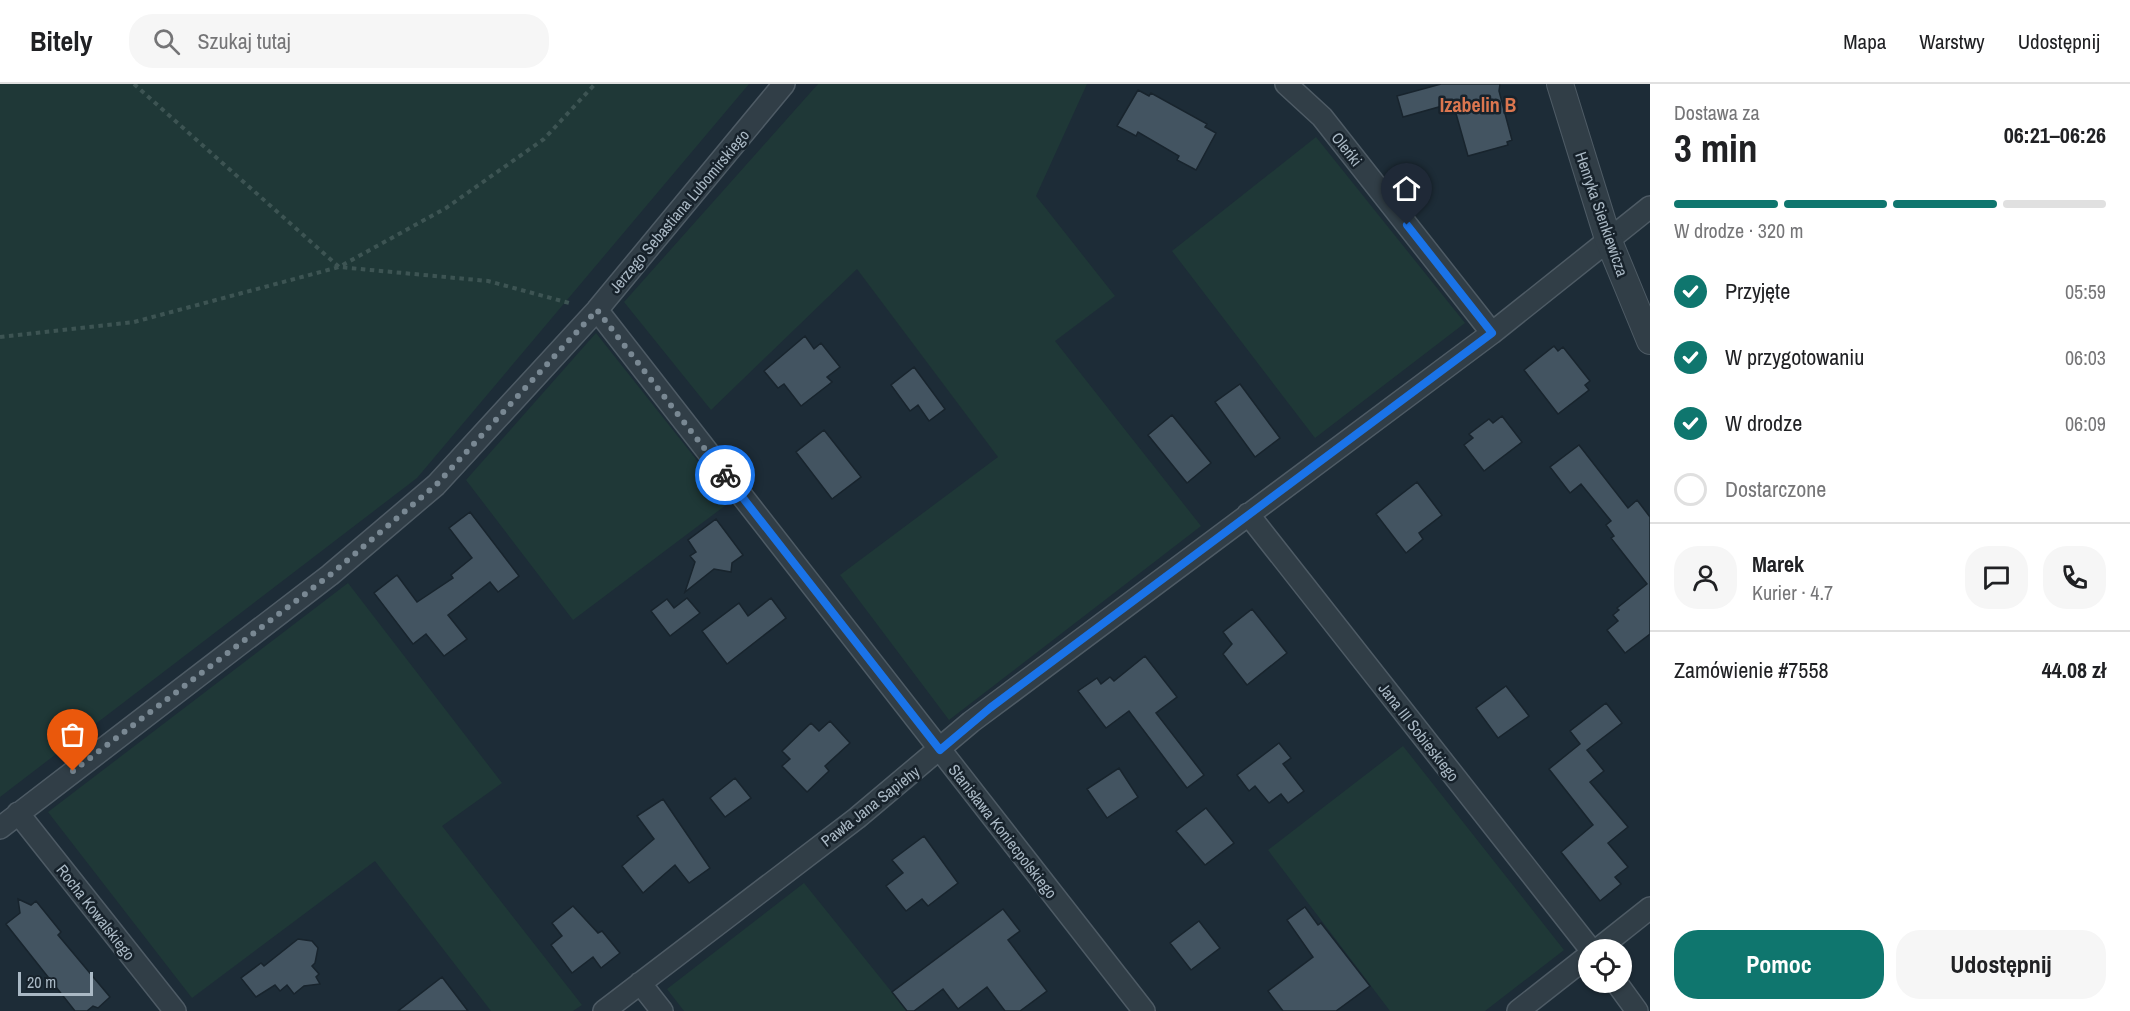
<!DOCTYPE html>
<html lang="pl">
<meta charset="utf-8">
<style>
body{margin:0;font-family:"Archivo Narrow",sans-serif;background:#f6f6f6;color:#202124;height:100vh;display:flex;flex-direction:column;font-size:22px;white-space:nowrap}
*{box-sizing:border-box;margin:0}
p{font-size:20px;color:#757577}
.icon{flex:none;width:33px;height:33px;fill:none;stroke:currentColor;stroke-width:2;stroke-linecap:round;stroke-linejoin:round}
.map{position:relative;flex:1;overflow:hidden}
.drawer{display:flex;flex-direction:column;background:#fff;width:480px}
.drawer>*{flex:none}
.tools{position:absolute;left:1578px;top:855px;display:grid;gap:12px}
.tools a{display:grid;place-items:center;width:54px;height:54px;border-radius:50%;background:#fff;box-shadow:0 2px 4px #0004;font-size:30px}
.scale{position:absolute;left:18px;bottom:15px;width:75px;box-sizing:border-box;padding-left:6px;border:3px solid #aab9c5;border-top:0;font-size:16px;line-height:21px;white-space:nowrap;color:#aab9c5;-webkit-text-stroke:4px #17222b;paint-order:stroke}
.pin{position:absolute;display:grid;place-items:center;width:51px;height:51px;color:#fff;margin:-62px -26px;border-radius:50% 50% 50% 0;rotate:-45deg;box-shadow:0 0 6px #0007}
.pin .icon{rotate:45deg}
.courier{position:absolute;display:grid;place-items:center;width:60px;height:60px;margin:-30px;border:4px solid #1a73e8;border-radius:50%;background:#fff;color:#222;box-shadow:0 2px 8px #0007}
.summary em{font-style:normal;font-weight:700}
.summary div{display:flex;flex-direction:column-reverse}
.summary{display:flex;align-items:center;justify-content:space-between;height:102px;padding:0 24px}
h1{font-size:39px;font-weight:700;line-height:45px}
.bar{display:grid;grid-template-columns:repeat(4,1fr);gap:9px 6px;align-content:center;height:72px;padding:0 24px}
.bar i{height:8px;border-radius:4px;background:#e0e0e0}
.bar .active{background:#0f766e}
.bar p{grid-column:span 4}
.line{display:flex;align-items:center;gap:15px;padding:0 24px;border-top:2px solid #e0e0e0}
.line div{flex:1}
.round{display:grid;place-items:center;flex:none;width:63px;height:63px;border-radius:24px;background:#f6f6f6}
ol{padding:0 24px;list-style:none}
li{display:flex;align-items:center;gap:18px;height:66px}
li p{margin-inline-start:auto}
li .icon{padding:6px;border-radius:50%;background:#0f766e;color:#fff;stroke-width:4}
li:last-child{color:#757577}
li i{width:33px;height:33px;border:3px solid #e0e0e0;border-radius:50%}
.action{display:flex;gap:12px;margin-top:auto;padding:12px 24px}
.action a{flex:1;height:69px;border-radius:24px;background:#0f766e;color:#fff;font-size:24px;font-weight:700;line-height:69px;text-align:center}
.action a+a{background:#f6f6f6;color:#202124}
header{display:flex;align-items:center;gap:36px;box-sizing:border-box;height:84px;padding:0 30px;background:#fff;border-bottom:2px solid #e0e0e0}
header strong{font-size:28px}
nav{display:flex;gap:33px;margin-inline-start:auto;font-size:21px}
.search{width:420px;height:54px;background:#f6f6f6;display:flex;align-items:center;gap:15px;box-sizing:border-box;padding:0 21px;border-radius:24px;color:#757577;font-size:22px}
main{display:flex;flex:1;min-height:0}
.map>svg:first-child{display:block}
.green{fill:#1f3837}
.building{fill:#435461;stroke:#18242d;stroke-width:1.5}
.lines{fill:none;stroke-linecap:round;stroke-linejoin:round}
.minor-casing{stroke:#4e5b65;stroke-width:24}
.tertiary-casing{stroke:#4e5b65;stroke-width:28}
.path{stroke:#3d5453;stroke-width:4;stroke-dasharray:4.5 4.5;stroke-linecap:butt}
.minor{stroke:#313e47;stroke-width:21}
.tertiary{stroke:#313e47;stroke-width:26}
.done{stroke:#798893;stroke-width:6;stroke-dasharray:0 10.8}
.route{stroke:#1a73e8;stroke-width:8}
.labels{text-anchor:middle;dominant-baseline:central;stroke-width:5;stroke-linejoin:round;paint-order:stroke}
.street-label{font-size:16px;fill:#aab9c5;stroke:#17222b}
.quarter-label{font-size:20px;font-weight:bold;fill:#db764f;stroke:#17222b}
</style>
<header>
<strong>Bitely</strong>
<div class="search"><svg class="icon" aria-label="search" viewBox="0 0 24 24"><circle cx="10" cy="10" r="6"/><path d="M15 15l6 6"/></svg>Szukaj tutaj</div>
<nav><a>Mapa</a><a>Warstwy</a><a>Udostępnij</a></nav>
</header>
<main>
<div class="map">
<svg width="1650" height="927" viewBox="0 0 1650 927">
<rect width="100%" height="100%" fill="#1d2c37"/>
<!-- green -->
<path class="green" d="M0 0H749L417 394 0 713Z
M818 0H1087L1036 112 1115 212 1055 257 1201 442 949 636 840 491 998 373 857 185 711 326 624 218Z
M1316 53 1465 239 1315 354 1172 167Z
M596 249 730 418 573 536 466 396Z
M348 499 502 699 442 742 582 921 573 927H491L375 777 192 914 48 728Z
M1403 662 1564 866 1485 927H1390L1268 766Z
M804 799 907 927H684L667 905Z"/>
<!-- building -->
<path class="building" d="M1441 0H1500L1499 7 1512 56 1507 58 1508 61 1468 72 1453 19 1403 33 1397 12Z
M1138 6 1149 12 1151 9 1207 40 1205 43 1216 49 1196 86 1177 76 1179 72 1138 48 1136 52 1117 42Z
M805 252 814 265 821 259 840 283 827 293 832 298 801 322 784 300 778 304 764 287Z
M1554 262 1558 267 1563 263 1590 297 1585 301 1589 306 1558 330 1524 286Z
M914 283 945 325 929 337 918 321 910 327 891 301Z
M1240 300 1280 354 1255 373 1215 318Z
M1172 331 1211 379 1187 399 1148 351Z
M1502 332 1522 358 1484 387 1464 361 1473 354 1469 350 1489 335 1493 339Z
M824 346 861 393 832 415 796 368Z
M1579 361 1628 424 1637 416 1650 433V550L1625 569 1607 546 1618 537 1613 531 1619 526 1617 524 1647 500 1611 454 1614 452 1606 441 1611 437 1581 400 1570 409 1550 383Z
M1417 398 1442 431 1419 449 1423 455 1406 469 1376 430Z
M470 428 519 492 498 508 490 498 448 531 467 555 444 572 426 550 413 560 374 509 397 491 417 518 453 494 451 491 472 474 449 444Z
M716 435 743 471 732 479 731 488 714 485 685 508 695 478 690 472 696 468 688 456Z
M687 514 700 529 670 552 651 527 667 515 674 524Z
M771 514 786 534 727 580 702 547 739 519 748 532Z
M1252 525 1287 569 1247 601 1223 570 1232 560 1223 548Z
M1145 572 1177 613 1156 629 1204 691 1187 704 1129 627 1106 644 1078 607 1097 594 1101 600 1110 593 1114 597Z
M1506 602 1529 632 1498 654 1476 624Z
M1606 619 1622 639 1587 666 1604 687 1590 698 1628 743 1608 759 1628 783 1615 793 1621 800 1600 817 1561 768 1593 741 1549 685 1580 660 1570 647Z
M830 637 850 659 825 682 829 687 807 708 782 682 790 675 782 667 811 639 819 647Z
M1279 659 1291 674 1283 680 1304 707 1288 719 1281 710 1269 719 1255 702 1249 707 1237 691Z
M1119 684 1138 713 1107 734 1087 705Z
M735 694 751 714 725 733 710 714Z
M663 715 710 784 689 799 675 781 643 809 622 782 654 755 637 732Z
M1206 724 1234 759 1205 781 1176 747Z
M924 752 958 799 928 822 922 815 906 827 886 802 903 789 892 776Z
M18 815 31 821 36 817 61 848 58 851 110 913 98 924 93 922 87 927H75L6 840 20 829Z
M573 822 598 849 602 847 620 869 601 884 593 873 572 889 551 861 562 852 552 839Z
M1305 823 1318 841 1321 839 1370 902 1336 927H1283L1268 907 1313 873 1287 836Z
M1003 825 1020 847 1008 856 1047 907 1020 927H1005L987 903 958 925 943 905 914 927H907L892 908Z
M1199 837 1220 864 1191 886 1170 859Z
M298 855 312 857 318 864 315 879 312 882 319 890 316 893 320 900 304 902 294 910 287 901 280 907 275 901 256 913 241 894 261 879 264 882Z
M442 893 468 927H398Z"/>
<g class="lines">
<defs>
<path id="minor" d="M1286 0 1322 33 1492 249
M597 226 1144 927
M1248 430 1591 866
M18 729 175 927
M0 744 330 491 436 401 597 226 784 0
M1597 866 1650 824
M1616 898 1637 927
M640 899 662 927
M604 927 857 734 971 638 1492 249 1650 123
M1518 927 1588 872"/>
<path id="tertiary" d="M1560 0 1608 155 1650 257"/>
</defs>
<!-- minor casing -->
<use href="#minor" class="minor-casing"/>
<!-- tertiary casing -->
<use href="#tertiary" class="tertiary-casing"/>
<!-- path -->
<path class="path" d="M134 0 339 183 446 124 544 55 595 0
M0 253 134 238 339 183 488 197 573 220"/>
<!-- minor -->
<use href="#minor" class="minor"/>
<!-- tertiary -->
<use href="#tertiary" class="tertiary"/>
</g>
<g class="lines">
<!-- done -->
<path class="done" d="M73 687 330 491 436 401 597 226 725 391"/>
<!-- route -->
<path class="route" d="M725 391 940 666 990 624 1492 249 1407 141"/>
</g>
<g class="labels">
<!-- street labels -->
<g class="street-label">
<text transform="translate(1347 65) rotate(52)">Oleńki</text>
<text transform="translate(679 127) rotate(-50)">Jerzego Sebastiana Lubomirskiego</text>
<text transform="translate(1602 130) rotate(71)">Henryka Sienkiewicza</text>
<text transform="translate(1419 648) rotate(52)">Jana III Sobieskiego</text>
<text transform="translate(870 722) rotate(-38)">Pawła Jana Sapiehy</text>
<text transform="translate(1003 747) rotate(52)">Stanisława Koniecpolskiego</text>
<text transform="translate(96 828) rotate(52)">Rocha Kowalskiego</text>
</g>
<!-- quarter labels -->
<g class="quarter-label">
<text x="1478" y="20">Izabelin B</text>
</g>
</g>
</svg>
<div class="tools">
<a><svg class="icon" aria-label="locate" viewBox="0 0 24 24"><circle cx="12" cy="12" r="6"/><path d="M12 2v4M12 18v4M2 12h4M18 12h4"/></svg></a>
</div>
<div class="scale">20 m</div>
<div class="pin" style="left:73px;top:687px;background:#ea580c"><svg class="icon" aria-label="bag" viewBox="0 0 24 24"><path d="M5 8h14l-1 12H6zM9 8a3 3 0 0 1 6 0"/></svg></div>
<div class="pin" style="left:1407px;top:141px;background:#1f2937"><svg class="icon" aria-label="home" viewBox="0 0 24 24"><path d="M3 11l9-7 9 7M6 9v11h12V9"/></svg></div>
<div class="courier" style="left:725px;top:391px"><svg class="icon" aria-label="bike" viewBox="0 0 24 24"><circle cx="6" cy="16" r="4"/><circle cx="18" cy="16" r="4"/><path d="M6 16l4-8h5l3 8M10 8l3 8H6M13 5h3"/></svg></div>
</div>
<section class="drawer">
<div class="summary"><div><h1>3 min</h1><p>Dostawa za</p></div><em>06:21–06:26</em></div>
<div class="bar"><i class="active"></i><i class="active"></i><i class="active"></i><i></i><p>W drodze · 320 m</p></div>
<ol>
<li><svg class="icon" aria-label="check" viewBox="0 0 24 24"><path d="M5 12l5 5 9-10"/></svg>Przyjęte<p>05:59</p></li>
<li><svg class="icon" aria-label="check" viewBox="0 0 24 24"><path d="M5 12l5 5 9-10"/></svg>W przygotowaniu<p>06:03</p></li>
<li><svg class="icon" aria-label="check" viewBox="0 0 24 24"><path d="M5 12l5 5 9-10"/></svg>W drodze<p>06:09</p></li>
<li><i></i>Dostarczone</li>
</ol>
<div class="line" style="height:108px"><a class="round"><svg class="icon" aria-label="person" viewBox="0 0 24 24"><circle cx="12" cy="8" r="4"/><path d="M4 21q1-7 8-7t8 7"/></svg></a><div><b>Marek</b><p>Kurier · 4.7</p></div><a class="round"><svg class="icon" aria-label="chat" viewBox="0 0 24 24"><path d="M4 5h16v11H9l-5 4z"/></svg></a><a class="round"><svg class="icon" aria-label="phone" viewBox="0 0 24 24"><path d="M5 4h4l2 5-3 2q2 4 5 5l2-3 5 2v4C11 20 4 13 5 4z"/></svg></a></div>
<div class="line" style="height:78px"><div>Zamówienie #7558</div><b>44.08 zł</b></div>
<div class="action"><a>Pomoc</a><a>Udostępnij</a></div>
</section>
</main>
